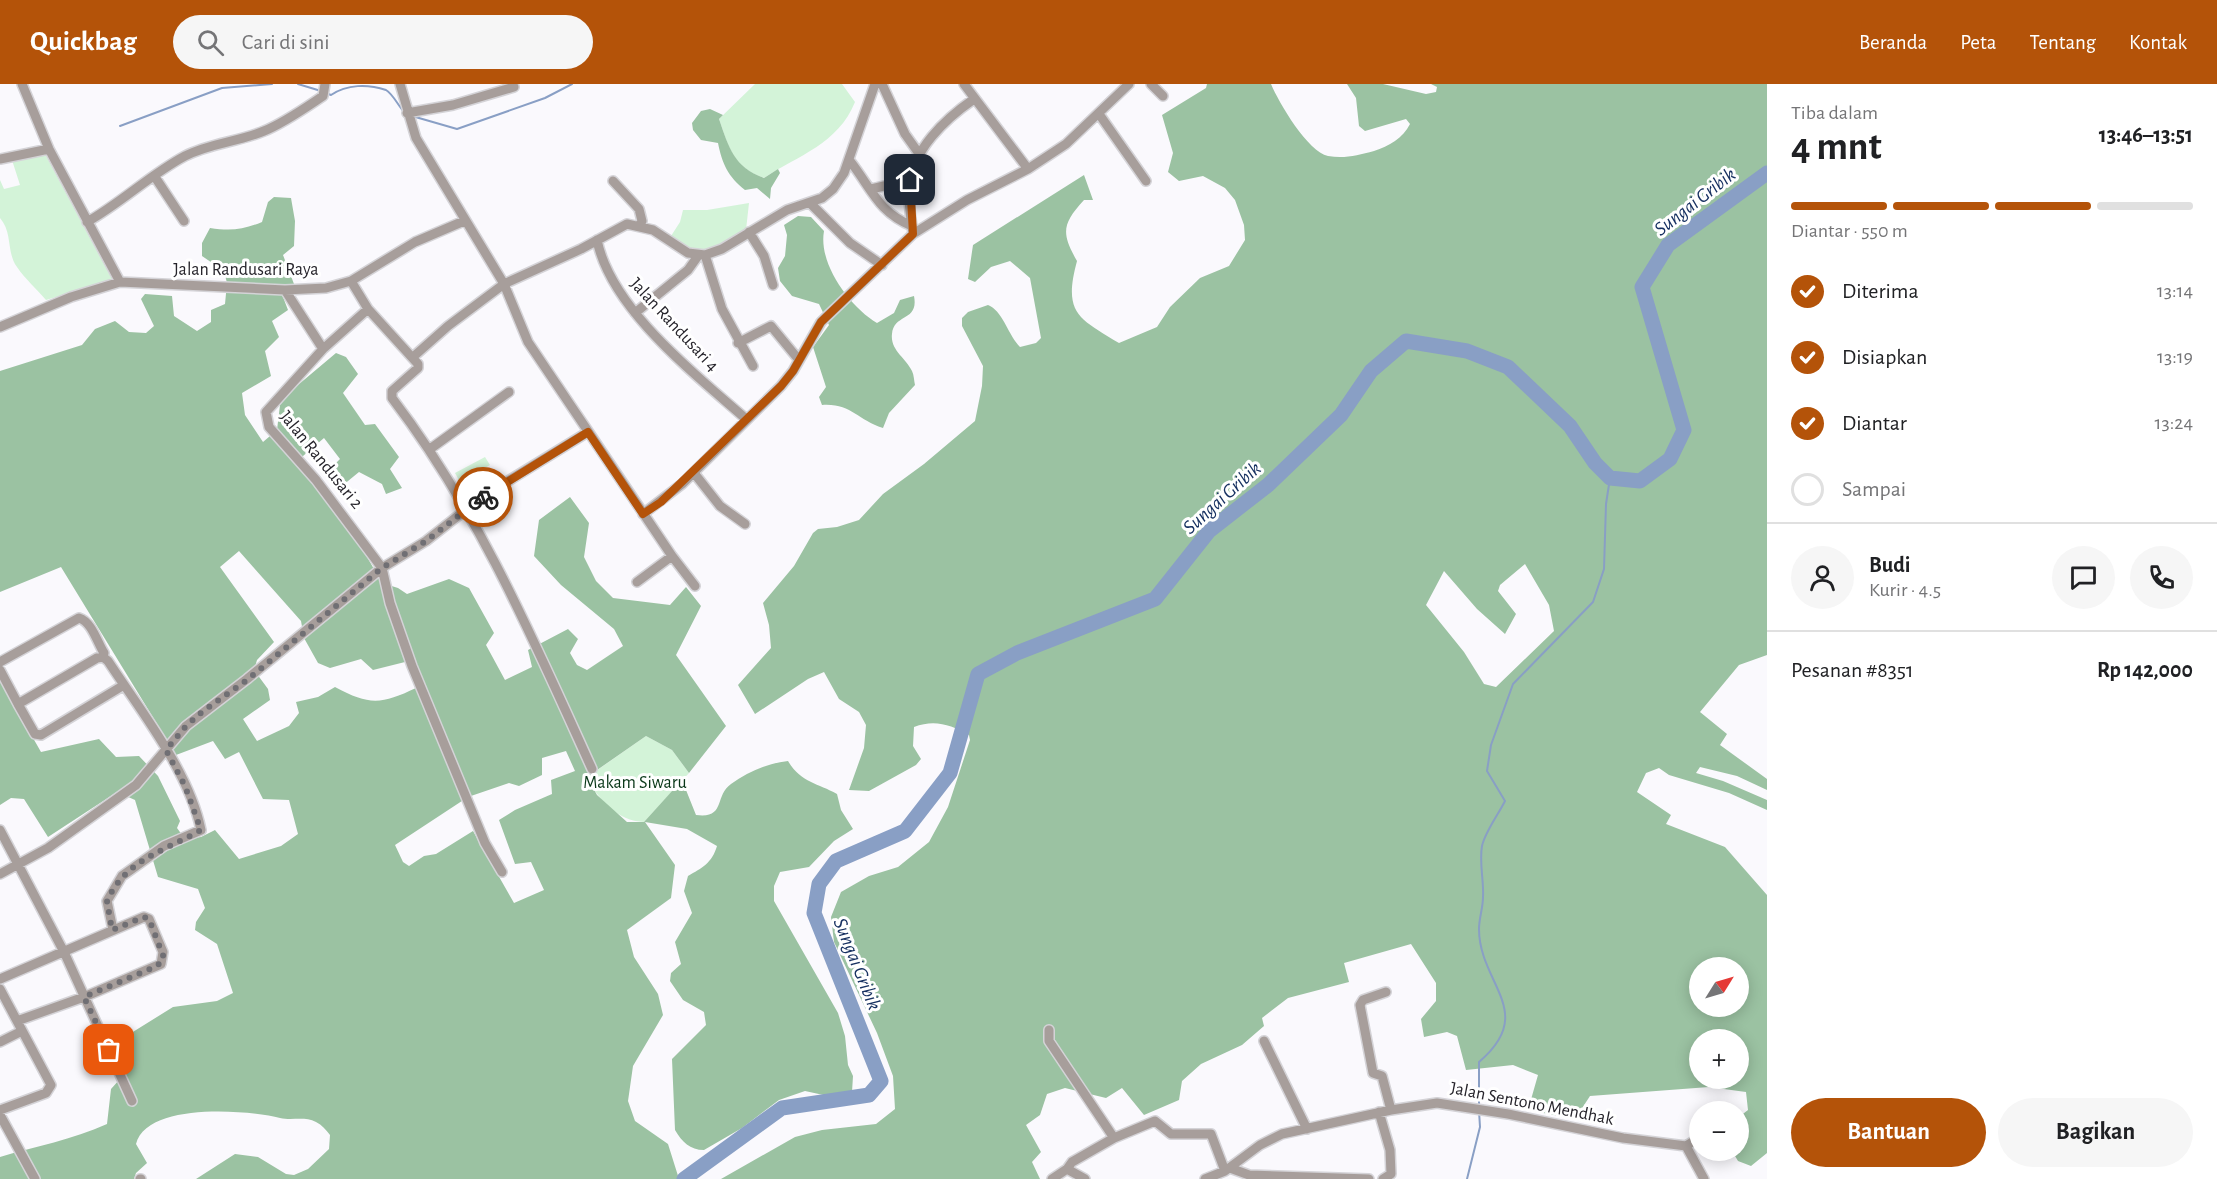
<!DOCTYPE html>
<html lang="id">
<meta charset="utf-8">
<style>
body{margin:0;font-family:"Alegreya Sans",sans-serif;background:#f6f6f6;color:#202124;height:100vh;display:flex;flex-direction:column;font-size:22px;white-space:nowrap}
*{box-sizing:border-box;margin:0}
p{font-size:20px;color:#757577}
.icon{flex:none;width:33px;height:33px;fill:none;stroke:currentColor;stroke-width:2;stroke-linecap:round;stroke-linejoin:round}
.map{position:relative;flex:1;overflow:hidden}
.side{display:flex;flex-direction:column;background:#fff;width:450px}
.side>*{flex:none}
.needle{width:39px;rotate:53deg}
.tools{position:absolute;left:1689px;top:873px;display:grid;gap:12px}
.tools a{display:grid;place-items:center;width:60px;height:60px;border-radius:50%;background:#fff;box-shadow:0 3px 15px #0003;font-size:30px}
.pin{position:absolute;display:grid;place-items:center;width:51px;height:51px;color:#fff;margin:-26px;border-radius:12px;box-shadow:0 3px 9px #0006}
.courier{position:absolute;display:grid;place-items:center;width:60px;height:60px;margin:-30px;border:4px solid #b45309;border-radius:50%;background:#fff;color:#222;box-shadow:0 2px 8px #0007}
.overview em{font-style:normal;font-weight:600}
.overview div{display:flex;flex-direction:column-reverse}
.overview{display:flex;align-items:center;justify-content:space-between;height:102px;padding:0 24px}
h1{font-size:39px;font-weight:600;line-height:45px}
.bar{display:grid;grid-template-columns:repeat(4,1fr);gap:9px 6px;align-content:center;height:72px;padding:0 24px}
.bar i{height:8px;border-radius:4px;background:#e0e0e0}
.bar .active{background:#b45309}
.bar p{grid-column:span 4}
.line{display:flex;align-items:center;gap:15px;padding:0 24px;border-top:2px solid #e0e0e0}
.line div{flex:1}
.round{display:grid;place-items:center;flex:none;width:63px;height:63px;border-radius:32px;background:#f6f6f6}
ol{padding:0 24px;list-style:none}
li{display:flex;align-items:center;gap:18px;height:66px}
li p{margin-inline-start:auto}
li .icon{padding:6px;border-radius:50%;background:#b45309;color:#fff;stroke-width:4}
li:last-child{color:#757577}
li i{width:33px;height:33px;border:3px solid #e0e0e0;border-radius:50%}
.button{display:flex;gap:12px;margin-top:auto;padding:12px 24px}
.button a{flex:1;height:69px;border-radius:36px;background:#b45309;color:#fff;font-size:24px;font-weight:600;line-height:69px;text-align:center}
.button a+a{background:#f6f6f6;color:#202124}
header{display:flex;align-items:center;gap:36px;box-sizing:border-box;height:84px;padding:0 30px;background:#b45309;color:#fff}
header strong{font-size:28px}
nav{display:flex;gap:33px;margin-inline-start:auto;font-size:21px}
.search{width:420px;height:54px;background:#f6f6f6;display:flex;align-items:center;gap:15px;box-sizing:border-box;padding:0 21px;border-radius:33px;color:#757577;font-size:22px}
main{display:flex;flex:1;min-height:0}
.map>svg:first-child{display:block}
.green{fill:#d3f3d8}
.forest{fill:#9bc2a2;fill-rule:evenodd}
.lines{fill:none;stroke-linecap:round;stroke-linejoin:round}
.stream{stroke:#899fc5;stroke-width:2}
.river{stroke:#899fc5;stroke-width:15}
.minor-casing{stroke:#d4d3d7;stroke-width:12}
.minor{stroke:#a79e9b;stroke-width:9}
.done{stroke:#706f74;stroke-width:6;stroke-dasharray:0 10.8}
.route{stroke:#b45309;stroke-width:8}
.labels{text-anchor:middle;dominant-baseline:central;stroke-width:6;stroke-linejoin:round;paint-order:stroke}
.street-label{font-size:18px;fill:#26242b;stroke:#fff}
.park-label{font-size:18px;fill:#093718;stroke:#fff}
.water-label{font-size:20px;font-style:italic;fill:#173161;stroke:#fff}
</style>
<header>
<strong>Quickbag</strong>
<div class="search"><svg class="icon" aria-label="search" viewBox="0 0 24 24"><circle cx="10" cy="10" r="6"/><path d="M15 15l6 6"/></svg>Cari di sini</div>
<nav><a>Beranda</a><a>Peta</a><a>Tentang</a><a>Kontak</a></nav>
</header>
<main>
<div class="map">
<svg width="1767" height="1095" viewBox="0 0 1767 1095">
<rect width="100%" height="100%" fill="#faf9fd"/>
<!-- green -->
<path class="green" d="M755 0H842L855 18C838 60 799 71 764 94 733 83 729 64 719 35Z
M44 68 113 197 46 216C37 205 25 195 17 183 6 168 13 149 0 134V96L4 105 20 101 12 76Z
M749 119 746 146 706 168 695 169 671 152 680 138 683 126H707Z
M485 373 490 381 460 398 455 389Z
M646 652 672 666 689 689 644 738C617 737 600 716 586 694Z"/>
<!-- forest -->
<path class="forest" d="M1207 0H1271C1279 19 1308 68 1328 72 1345 75 1358 71 1374 67 1389 62 1403 54 1410 40L1406 35 1365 47 1359 42 1356 14 1347 0H1383L1426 10 1436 8 1437 3 1431 0H1767V571L1739 581 1700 628 1727 650 1720 661 1767 695V706L1737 692 1700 683 1696 689 1723 697 1767 716V726L1729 709 1669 691 1659 684 1646 689 1637 708 1671 731 1666 740 1725 763 1767 811V1069L1751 1082 1738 1077 1732 1067 1738 1066 1739 1033 1748 1026 1746 1008 1709 1003 1590 1012 1575 1035 1528 1026 1538 991 1513 981 1466 986 1457 952 1447 948 1424 953 1421 935 1436 917V899L1411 860 1344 879 1349 898 1288 914 1262 934 1264 942 1242 961 1201 980 1182 997 1179 1016 1144 1031 1122 1004 1106 1014 1065 1004 1047 1010 1040 1031 1026 1041 1041 1068 1032 1078 1040 1095H721L795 1053 822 1046 876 1040 895 1025 893 992 877 949 834 858 831 833 841 808 869 792 898 783 929 758 948 723 970 656 969 651C951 641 935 635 914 643L913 662 921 675 916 681 869 707 849 706 864 664 866 641 859 628 839 615 824 588 808 595 755 630 738 601 771 564 769 541 763 519 794 482 813 449 818 445 837 443 859 436 883 410 924 380 975 337 982 302 983 282 962 242V234L968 228 988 221C1003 227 1008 251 1020 263L1036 259 1041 254 1030 194 1010 177 991 183 975 198 968 195 973 161 1084 91 1093 116H1084C1062 140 1061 149 1077 177 1063 229 1078 234 1119 259L1157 243 1170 223 1200 194 1229 182 1245 156 1244 141 1235 116 1225 104 1203 92 1179 97 1168 88 1173 69 1162 31 1206 4ZM1525 480 1549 521 1554 547 1496 603 1484 600 1464 568 1426 521 1444 487 1477 525 1505 550 1516 530 1498 507 1500 501ZM1700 884H1738V922H1700ZM1700 956H1738V994H1700Z
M710 25 723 31 719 35C729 64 734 83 764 94L778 85 780 89 771 104 770 115 757 104 745 106C728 93 722 79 718 59L701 56 693 46 692 39 701 27Z
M274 113 291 114 295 137 294 162 283 171 294 200 288 202 283 213 288 226 272 237 279 253 265 267 271 292 242 309 245 331 263 358 277 346 280 321 292 306 336 269 346 273 358 290 343 309 365 341 375 340 399 373 390 385 402 404 386 410 382 400 359 388 337 406 324 391 340 375 324 354 296 378 355 452 382 499 398 504 407 510 449 495 469 504 494 549 486 561 505 596 532 583 528 566 568 545 578 555 570 569 577 581 587 586 623 562 614 545 561 501 534 472 539 436 570 413 589 439 584 473 596 497 613 514 670 521 686 503 701 522 676 571 726 642 689 689 672 666 646 652 587 693 597 711 627 738H644L682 696 696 731C726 735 714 712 731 700 748 688 768 679 788 677 801 699 818 699 837 710L841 726 853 745 834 757 809 783 780 788 774 802V817L838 929 845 952 848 981 853 992 852 1008 828 1012 805 1007 779 1016 742 1044 704 1066C690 1066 682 1058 675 1046L672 975 706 941 704 928 683 916 670 897 671 889 681 880 675 858 692 829 684 807 688 792C702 784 712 779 717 762L687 745 645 738 675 781 671 814 627 846 634 873 658 910 663 931 633 982 628 1017 635 1037 668 1060 679 1095H196L235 1070 258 1073 286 1090 294 1091 308 1085 329 1065 330 1051C326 1046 322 1041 316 1038 304 1032 292 1037 280 1034 248 1026 147 1018 136 1060L147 1079 136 1089 134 1095H0V1073C36 1062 72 1056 107 1040L111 1005 129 985 128 951 173 923 217 917 233 909 217 860 195 846 196 838 205 824 198 805 158 793 135 716 117 708 48 753 24 715 11 714 0 721V596L41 668 99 655 116 673 139 672 158 692 180 737 177 744 185 755 201 753 215 746 239 775 281 762 298 750 289 716 263 715 239 668 225 675 213 657 176 671 61 483 0 508V287L82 261 95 245 115 237 129 248 146 249 154 242 141 215 145 210 172 212 174 232 197 247 211 238V226L225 220 227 199 224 187 202 172V159L210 144C230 147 243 146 262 138L268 118ZM239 467 301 537 304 554 318 579 330 584 361 575 373 586 405 578 416 604C382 620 370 622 335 603L318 613 296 618 299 629 289 642 257 657 243 635 270 616 268 605 254 586 257 576 274 558 220 483ZM566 667 575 687 551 696 552 710 515 726 499 736 515 780 531 778 544 806 514 819 473 747 436 770 424 772 409 782 403 778 395 761 468 713 509 699 519 702 542 691V674Z
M798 132 811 133 824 147C818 180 850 223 877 239L894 229 900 216 914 212C919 238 894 229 892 250 890 266 906 274 912 287 914 291 914 297 915 301L889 329 883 344C857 336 851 319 822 321L819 313 826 303 813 263 829 241 819 220 792 212 780 197 778 184 785 172 787 151 784 141Z"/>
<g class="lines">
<!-- stream -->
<path class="stream" d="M298 0 321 7
M326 9 331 11C347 0 368 0 386 6 393 10 399 23 405 29
M412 32 457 45 545 14 572 0
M120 42 222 4 272 0
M1479 1022V978C1538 928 1479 900 1479 845 1479 834 1483 824 1483 813 1484 797 1479 778 1482 762 1485 748 1498 731 1505 717L1487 687 1491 661 1513 600 1593 518 1604 485 1606 420 1610 394
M1467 1095 1480 1043 1479 1027"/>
<!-- river -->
<path class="river" d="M684 1095 782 1024 869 1011 881 997 814 829 819 800 836 777 905 747 950 689 978 590 1017 569 1155 515 1209 447 1268 401 1341 331 1371 287 1406 257 1467 267 1508 283 1570 342 1595 379 1610 394 1640 397 1670 375 1684 346 1642 203 1668 161 1767 89"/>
<defs>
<path id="minor" d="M22 0 49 65 120 198
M400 0 416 54 504 200 528 258 672 472 695 502
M882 0 905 50 920 71
M964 0 1028 85
M1151 0 1163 12
M407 29 453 21 514 3
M1099 30 1146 97
M0 75 49 65
M850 77C872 105 878 128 912 142
M155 93 184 137
M613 97 639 125 642 137 640 141
M871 105 910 96
M810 119 850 159 882 181
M87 138C121 119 151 90 185 72 210 59 238 58 264 47 284 39 305 24 323 12L325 0
M749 148 764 172 773 201
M913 150C911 135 908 119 909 103 912 66 945 35 974 15
M597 156C611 225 695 290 746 335
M705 171 722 225 753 282
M351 197 368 225 418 280V284L392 307V314C478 426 534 557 592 685
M285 206 323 265
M368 225 323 265 266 328 269 343 316 396 382 484 390 519 412 582 485 759 502 788
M635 229 688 186 698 172
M0 243 71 213 120 198 285 206 326 204 351 197 415 158 464 137
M738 259 771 242 799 276
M413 273 448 242 504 200 581 165 627 140 653 146 688 169 705 171 722 165 787 126 822 114 833 105 844 89 875 0
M430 365 509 308
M694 389 720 422 745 440
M643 430 682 400 781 302 793 287 821 238 913 150 967 116 1028 85 1066 60 1129 0
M637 498 672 472
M0 578 79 534C92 538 97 558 104 569L103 573
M0 586 18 620 97 574 103 573 108 577C140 626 189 687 201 746L164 762 122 792 107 817 113 846
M18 620 35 650 41 651 124 601
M0 746 64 868 132 1017
M0 790 48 764 136 701 186 642 247 595 382 484 426 457 482 413 588 348
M0 895 144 833 149 835 163 868 161 880 84 913 17 937
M0 905 51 1001 46 1009 0 1026
M1386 908 1363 916 1360 921 1373 989 1382 992 1391 1026
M1049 946V957L1114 1054 1072 1078 1067 1085
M1264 957 1307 1045
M0 958 22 947
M1379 1028 1390 1066 1391 1090 1383 1095
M1714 1028 1727 1026
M0 1031 35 1095
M1114 1054 1155 1037 1171 1050H1211L1225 1087
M1686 1062 1700 1053
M1230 1084 1249 1091 1369 1095
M140 1095H141
M1052 1095 1067 1085 1085 1095
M1205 1095 1225 1087 1260 1061 1282 1050 1391 1026 1437 1019 1508 1030 1623 1054 1686 1062 1704 1095"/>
</defs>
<!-- minor casing -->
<use href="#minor" class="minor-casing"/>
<!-- minor -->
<use href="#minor" class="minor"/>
</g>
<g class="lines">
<!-- done -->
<path class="done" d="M109 966 84 913 157 882 164 874 149 835 144 833 112 846 107 817C126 775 165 767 201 746L185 702 166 666 186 642 202 628 247 596 382 484 426 457 483 413"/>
<!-- route -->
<path class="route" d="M483 413 588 348 643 430 661 418 781 302 793 287 821 238 913 150 910 96"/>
</g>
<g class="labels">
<!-- street labels -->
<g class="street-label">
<text x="246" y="186">Jalan Randusari Raya</text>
<text transform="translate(674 241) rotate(47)">Jalan Randusari 4</text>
<text transform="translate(321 376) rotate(51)">Jalan Randusari 2</text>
<text transform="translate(1532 1020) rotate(11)">Jalan Sentono Mendhak</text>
</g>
<!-- park labels -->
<g class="park-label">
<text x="635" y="699">Makam Siwaru</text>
</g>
<!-- water labels -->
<g class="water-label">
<text transform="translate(1695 118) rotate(-38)">Sungai Gribik</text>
<text transform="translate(1222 414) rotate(-42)">Sungai Gribik</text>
<text transform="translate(857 880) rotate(68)">Sungai Gribik</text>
</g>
</g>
</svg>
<div class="tools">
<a><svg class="needle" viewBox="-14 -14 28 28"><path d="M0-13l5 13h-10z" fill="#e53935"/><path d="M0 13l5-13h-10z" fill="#757577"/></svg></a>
<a>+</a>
<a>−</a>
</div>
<div class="pin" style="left:109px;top:966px;background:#ea580c"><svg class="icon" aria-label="bag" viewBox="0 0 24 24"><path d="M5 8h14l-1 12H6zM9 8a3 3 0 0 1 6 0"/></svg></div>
<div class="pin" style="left:910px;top:96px;background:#1f2937"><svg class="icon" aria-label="home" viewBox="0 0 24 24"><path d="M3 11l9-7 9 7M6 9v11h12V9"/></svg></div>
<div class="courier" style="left:483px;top:413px"><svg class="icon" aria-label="bike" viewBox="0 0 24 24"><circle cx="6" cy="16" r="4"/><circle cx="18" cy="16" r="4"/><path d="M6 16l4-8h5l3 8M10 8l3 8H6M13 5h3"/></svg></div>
</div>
<section class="side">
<div class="overview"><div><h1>4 mnt</h1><p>Tiba dalam</p></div><em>13:46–13:51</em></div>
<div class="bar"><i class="active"></i><i class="active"></i><i class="active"></i><i></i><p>Diantar · 550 m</p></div>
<ol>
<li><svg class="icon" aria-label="check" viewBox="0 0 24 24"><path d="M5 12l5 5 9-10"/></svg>Diterima<p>13:14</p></li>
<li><svg class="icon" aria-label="check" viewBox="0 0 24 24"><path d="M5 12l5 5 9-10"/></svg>Disiapkan<p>13:19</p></li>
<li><svg class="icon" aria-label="check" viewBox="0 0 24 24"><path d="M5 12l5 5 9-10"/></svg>Diantar<p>13:24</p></li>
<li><i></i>Sampai</li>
</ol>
<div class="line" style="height:108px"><a class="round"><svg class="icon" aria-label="person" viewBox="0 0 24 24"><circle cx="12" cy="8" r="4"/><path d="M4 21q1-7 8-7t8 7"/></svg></a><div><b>Budi</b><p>Kurir · 4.5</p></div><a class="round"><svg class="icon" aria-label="chat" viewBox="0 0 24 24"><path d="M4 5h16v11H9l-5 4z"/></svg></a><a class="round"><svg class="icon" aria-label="phone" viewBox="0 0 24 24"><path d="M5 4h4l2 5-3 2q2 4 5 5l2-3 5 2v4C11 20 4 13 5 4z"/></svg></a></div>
<div class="line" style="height:78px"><div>Pesanan #8351</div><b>Rp 142,000</b></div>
<div class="button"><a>Bantuan</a><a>Bagikan</a></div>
</section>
</main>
